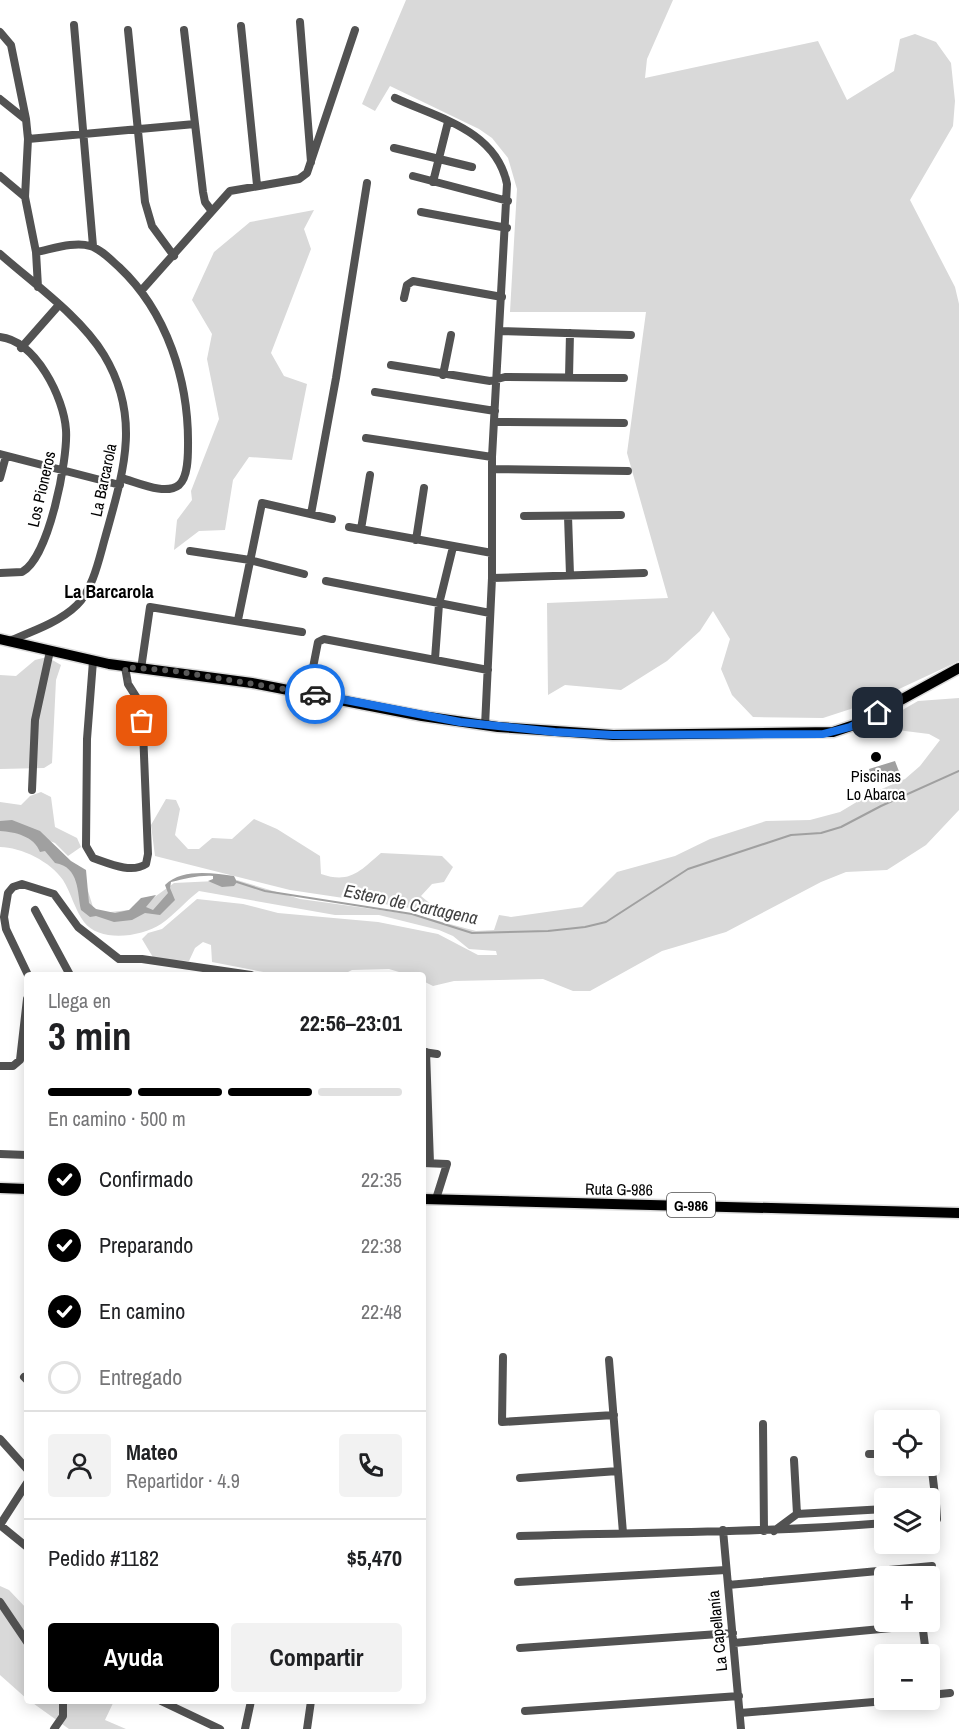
<!DOCTYPE html>
<html lang="es">
<meta charset="utf-8">
<style>
body{margin:0;font-family:"Archivo Narrow",sans-serif;background:#f2f2f2;color:#202124;height:100vh;display:flex;flex-direction:column;font-size:22px;white-space:nowrap}
*{box-sizing:border-box;margin:0}
p{font-size:20px;color:#757577}
.icon{flex:none;width:33px;height:33px;fill:none;stroke:currentColor;stroke-width:2;stroke-linecap:round;stroke-linejoin:round}
.map{position:relative;flex:1;overflow:hidden}
.sheet{position:absolute;left:24px;top:972px;width:402px;height:732px;display:flex;flex-direction:column;background:#fff;border-radius:6px;box-shadow:0 3px 15px #0003}
.sheet>*{flex:none}
.buttons{position:absolute;left:874px;top:1410px;display:grid;gap:12px}
.buttons a{display:grid;place-items:center;width:66px;height:66px;border-radius:6px;background:#fff;box-shadow:0 3px 15px #0003;font-size:30px}
.pin{position:absolute;display:grid;place-items:center;width:51px;height:51px;color:#fff;margin:-26px;border-radius:12px;box-shadow:0 3px 9px #0006}
.courier{position:absolute;display:grid;place-items:center;width:60px;height:60px;margin:-30px;border:4px solid #1a73e8;border-radius:50%;background:#fff;color:#222;box-shadow:0 2px 8px #0007}
.summary em{font-style:normal;font-weight:700}
.summary div{display:flex;flex-direction:column-reverse}
.summary{display:flex;align-items:center;justify-content:space-between;height:102px;padding:0 24px}
h1{font-size:39px;font-weight:700;line-height:45px}
.bar{display:grid;grid-template-columns:repeat(4,1fr);gap:9px 6px;align-content:center;height:72px;padding:0 24px}
.bar i{height:8px;border-radius:4px;background:#e0e0e0}
.bar .active{background:#000}
.bar p{grid-column:span 4}
.line{display:flex;align-items:center;gap:15px;padding:0 24px;border-top:2px solid #e0e0e0}
.line div{flex:1}
.round{display:grid;place-items:center;flex:none;width:63px;height:63px;border-radius:6px;background:#f2f2f2}
ol{padding:0 24px;list-style:none}
li{display:flex;align-items:center;gap:18px;height:66px}
li p{margin-inline-start:auto}
li .icon{padding:6px;border-radius:50%;background:#000;color:#fff;stroke-width:4}
li:last-child{color:#757577}
li i{width:33px;height:33px;border:3px solid #e0e0e0;border-radius:50%}
.action{display:flex;gap:12px;margin-top:auto;padding:12px 24px}
.action a{flex:1;height:69px;border-radius:6px;background:#000;color:#fff;font-size:24px;font-weight:700;line-height:69px;text-align:center}
.action a+a{background:#f2f2f2;color:#202124}
.map>svg:first-child{display:block}
.green{fill:#d9d9d9}
.water{fill:#a0a0a0}
.lines{fill:none;stroke-linecap:round;stroke-linejoin:round}
.stream{stroke:#a0a0a0;stroke-width:2}
.major-casing{stroke:#dbdbdb;stroke-width:13}
.minor{stroke:#525252;stroke-width:8}
.major{stroke:#000;stroke-width:10}
.done{stroke:#595959;stroke-width:6;stroke-dasharray:0 10.8}
.route{stroke:#1a73e8;stroke-width:8}
.poi-dot{fill:#000;stroke:#fff;stroke-width:2}
.labels{text-anchor:middle;dominant-baseline:central;stroke-width:4.5;stroke-linejoin:round;paint-order:stroke}
.shield{fill:#fff;stroke:#4c4c4c;stroke-width:1.5}
.shield-label{font-size:15px;font-weight:bold;fill:#000}
.street-label{font-size:16px;fill:#000;stroke:#fff}
.poi-label{font-size:16px;fill:#000;stroke:#fff}
.neighbourhood-label{font-size:18px;font-weight:bold;fill:#000;stroke:#fff}
.water-label{font-size:18px;font-style:italic;fill:#414141;stroke:#fff}
</style>
<div class="map">
<svg width="959" height="1729" viewBox="0 0 959 1729">
<rect width="100%" height="100%" fill="#fff"/>
<!-- green -->
<path class="green" d="M406 0H673L647 59 645 78 818 41 847 100 894 71 900 39 915 34 936 42 951 63 955 101 953 126 910 200 955 287 959 304V661L869 703 823 718 753 717 732 695 721 669 730 639 713 611 700 631 667 661 621 690 565 685 548 695 547 603 668 598 627 453 646 312H510L517 189 508 158 492 138 479 129 390 86 375 111 362 104Z
M314 210 304 229 311 249 271 353 284 376 307 384 292 460 249 457 233 480 225 530 199 531 174 550 177 520 192 500 191 491 219 419 207 359 212 334 192 300 214 252 250 222Z
M47 657 61 665 56 680 52 763 44 768 0 769V675L16 676 35 660Z
M959 698V810L926 845 887 870 846 872 821 882 726 932 662 951 590 991H573L543 979 454 981 433 986 423 981V975H409L389 969 352 970 342 975H279L212 962 211 945 203 942 195 948 189 961 154 959 142 939 148 933 162 929 197 899 243 904 278 913 378 922 438 934 478 955H497L496 951 469 949 453 936 439 930 379 915H335L199 891C186 901 174 915 161 924 141 937 100 943 84 922 75 910 71 893 63 880 51 862 21 847 0 847V829L17 830 83 875 93 907 101 913 138 909 174 883 237 880 300 899 416 915 476 931 494 930 499 915 511 917 582 907 617 872 675 856 710 839 766 821 810 820 840 812 870 794 905 779 920 766 940 740 929 734 873 727 918 701Z
M41 792 51 797 55 827 77 838 81 847 68 856 55 843 0 821V802L21 805 30 796Z
M166 799 176 800 180 809 175 835 188 849H199L212 838 232 839 254 819 277 829 320 856 321 874C350 884 360 871 381 853L442 856 453 867 444 882 432 884 421 896 433 906 417 909 290 890 155 856 151 825Z
M0 1586 9 1590 27 1609V1699L0 1675Z
M30 1701H114L105 1720 126 1729H69Z"/>
<!-- water -->
<path class="water" d="M895 761 900 774 873 783 869 769Z
M12 820 40 831 71 861 86 870 89 903 96 909 115 913 129 910 141 898 156 895 146 907 153 910 168 893 165 885C182 868 213 873 234 876L237 882 234 886 222 887 208 881 213 879V876C199 875 185 879 171 882L170 888 175 900 160 915 145 913 132 920 114 922 96 916 90 917 81 910C77 893 80 867 55 863L45 851 40 852C34 836 15 832 0 831V821Z"/>
<g class="lines">
<!-- stream -->
<path class="stream" d="M237 882 265 891 412 914 472 933 548 931 585 927 606 922 688 869 791 835 821 833 841 827 881 806 959 771"/>
<defs>
<path id="major" d="M0 639 109 664 252 683 422 716 498 727 613 735 833 732 857 724 959 668
M0 1188 27 1189
M423 1199 959 1213"/>
</defs>
<!-- major casing -->
<use href="#major" class="major-casing"/>
<!-- minor -->
<path class="minor" d="M300 22 311 162
M74 25 93 246
M241 26 257 185
M128 30 145 202 152 226 174 256
M184 30 203 192 205 202 211 210
M0 32 11 45 26 119 28 139 25 197 36 252 38 287
M395 98C438 118 496 130 507 184L492 457V578L485 726
M0 99 25 119
M28 139 195 124
M394 148 472 167
M0 176 25 197
M413 176 508 201
M433 182 448 122
M421 212 507 228
M36 252C52 249 75 241 90 246 101 249 111 260 119 267 167 312 189 381 188 446 188 457 188 477 179 485 165 496 137 482 121 478
M0 254C34 284 80 316 104 355 142 418 123 473 105 538 99 559 93 589 77 605 60 622 31 632 9 641
M141 291 230 191 299 179 307 173 355 30
M404 298 407 285 413 281 502 297
M500 331 631 335
M0 337C36 341 64 398 66 430 68 459 49 558 22 572L0 573
M21 348 58 306
M391 365 490 381 505 377 624 378
M443 375 451 335
M569 377 570 333
M375 392 495 411
M494 422 624 423
M366 438 492 457
M0 454 120 485
M492 469 628 471
M0 478 6 456
M311 514 336 378 367 183
M524 516 621 515
M568 516 570 575
M349 527 492 553
M361 529 370 475
M416 540 424 488
M190 551 250 560 304 574
M492 578 644 573
M326 581 490 613
M238 620 262 503 332 519
M435 659 439 604 453 547
M93 661 87 739 86 846 93 858C108 863 131 874 146 864L148 854 142 706 128 684 125 667
M141 669 150 607 302 632
M308 693 318 642 324 639 488 670
M32 790 35 720 50 651
M35 910 70 975
M28 975 6 929 4 917 8 893 13 887 22 884 54 894 78 927 119 959H142L251 975
M423 1052 437 1054
M426 1052 430 1163
M0 1066H13L20 1060 27 999
M0 1154 27 1155
M423 1163 447 1164 436 1199
M503 1357 502 1422 614 1415
M609 1360 623 1533
M24 1377 27 1380
M763 1424 764 1531
M0 1439 27 1469
M869 1454H885
M930 1454 936 1504H930
M794 1460 797 1514
M520 1478 618 1471
M936 1504 937 1519
M0 1525 27 1483
M0 1525 27 1547
M723 1530 741 1729
M774 1531 797 1514 885 1509
M520 1536C642 1532 764 1533 885 1523
M518 1582 726 1570
M728 1585 932 1566
M0 1602 27 1642
M922 1622 926 1654
M734 1643 923 1625
M520 1648 733 1633
M930 1695 950 1693
M161 1701 220 1729
M525 1711 739 1696
M740 1713 898 1700
M54 1729 63 1716V1701
M245 1729 251 1701
M307 1729 311 1701"/>
<!-- major -->
<use href="#major" class="major"/>
</g>
<g class="lines">
<!-- done -->
<path class="done" d="M142 721C141 701 127 687 125 667L175 671 315 694"/>
<!-- route -->
<path class="route" d="M315 694 460 722 555 732 613 735 823 734 850 727 878 713"/>
</g>
<!-- markers -->
<circle class="poi-dot" cx="876" cy="757" r="6"/>
<g class="labels">
<!-- shield labels -->
<rect class="shield" x="667" y="1193" width="48" height="24" rx="4.5"/>
<g class="shield-label">
<text x="691" y="1205">G-986</text>
</g>
<!-- street labels -->
<g class="street-label">
<text transform="translate(103 480) rotate(-78)">La Barcarola</text>
<text transform="translate(41 489) rotate(-77)">Los Pioneros</text>
<text transform="translate(619 1189) rotate(1)">Ruta G-986</text>
<text transform="translate(717 1631) rotate(-96)">La Capellanía</text>
</g>
<!-- poi labels -->
<g class="poi-label">
<text x="876" y="776">Piscinas<tspan x="876" dy="18">Lo Abarca</tspan></text>
</g>
<!-- neighbourhood labels -->
<g class="neighbourhood-label">
<text x="109" y="591">La Barcarola</text>
</g>
<!-- water labels -->
<g class="water-label">
<text transform="translate(411 904) rotate(12)">Estero de Cartagena</text>
</g>
</g>
</svg>
<div class="buttons">
<a><svg class="icon" aria-label="locate" viewBox="0 0 24 24"><circle cx="12" cy="12" r="6"/><path d="M12 2v4M12 18v4M2 12h4M18 12h4"/></svg></a>
<a><svg class="icon" aria-label="layers" viewBox="0 0 24 24"><path d="M12 4l9 5-9 5-9-5zM3 14l9 5 9-5"/></svg></a>
<a>+</a>
<a>−</a>
</div>
<div class="pin" style="left:142px;top:721px;background:#ea580c"><svg class="icon" aria-label="bag" viewBox="0 0 24 24"><path d="M5 8h14l-1 12H6zM9 8a3 3 0 0 1 6 0"/></svg></div>
<div class="pin" style="left:878px;top:713px;background:#1f2937"><svg class="icon" aria-label="home" viewBox="0 0 24 24"><path d="M3 11l9-7 9 7M6 9v11h12V9"/></svg></div>
<div class="courier" style="left:315px;top:694px"><svg class="icon" aria-label="car" viewBox="0 0 24 24"><path d="M5 17H2v-5l4-1 3-4h7l3 4 3 1v5h-3M9 17h6M6 11h13"/><circle cx="7" cy="17" r="2"/><circle cx="17" cy="17" r="2"/></svg></div>
<section class="sheet">
<div class="summary"><div><h1>3 min</h1><p>Llega en</p></div><em>22:56–23:01</em></div>
<div class="bar"><i class="active"></i><i class="active"></i><i class="active"></i><i></i><p>En camino · 500 m</p></div>
<ol>
<li><svg class="icon" aria-label="check" viewBox="0 0 24 24"><path d="M5 12l5 5 9-10"/></svg>Confirmado<p>22:35</p></li>
<li><svg class="icon" aria-label="check" viewBox="0 0 24 24"><path d="M5 12l5 5 9-10"/></svg>Preparando<p>22:38</p></li>
<li><svg class="icon" aria-label="check" viewBox="0 0 24 24"><path d="M5 12l5 5 9-10"/></svg>En camino<p>22:48</p></li>
<li><i></i>Entregado</li>
</ol>
<div class="line" style="height:108px"><a class="round"><svg class="icon" aria-label="person" viewBox="0 0 24 24"><circle cx="12" cy="8" r="4"/><path d="M4 21q1-7 8-7t8 7"/></svg></a><div><b>Mateo</b><p>Repartidor · 4.9</p></div><a class="round"><svg class="icon" aria-label="phone" viewBox="0 0 24 24"><path d="M5 4h4l2 5-3 2q2 4 5 5l2-3 5 2v4C11 20 4 13 5 4z"/></svg></a></div>
<div class="line" style="height:78px"><div>Pedido #1182</div><b>$5,470</b></div>
<div class="action"><a>Ayuda</a><a>Compartir</a></div>
</section>
</div>
